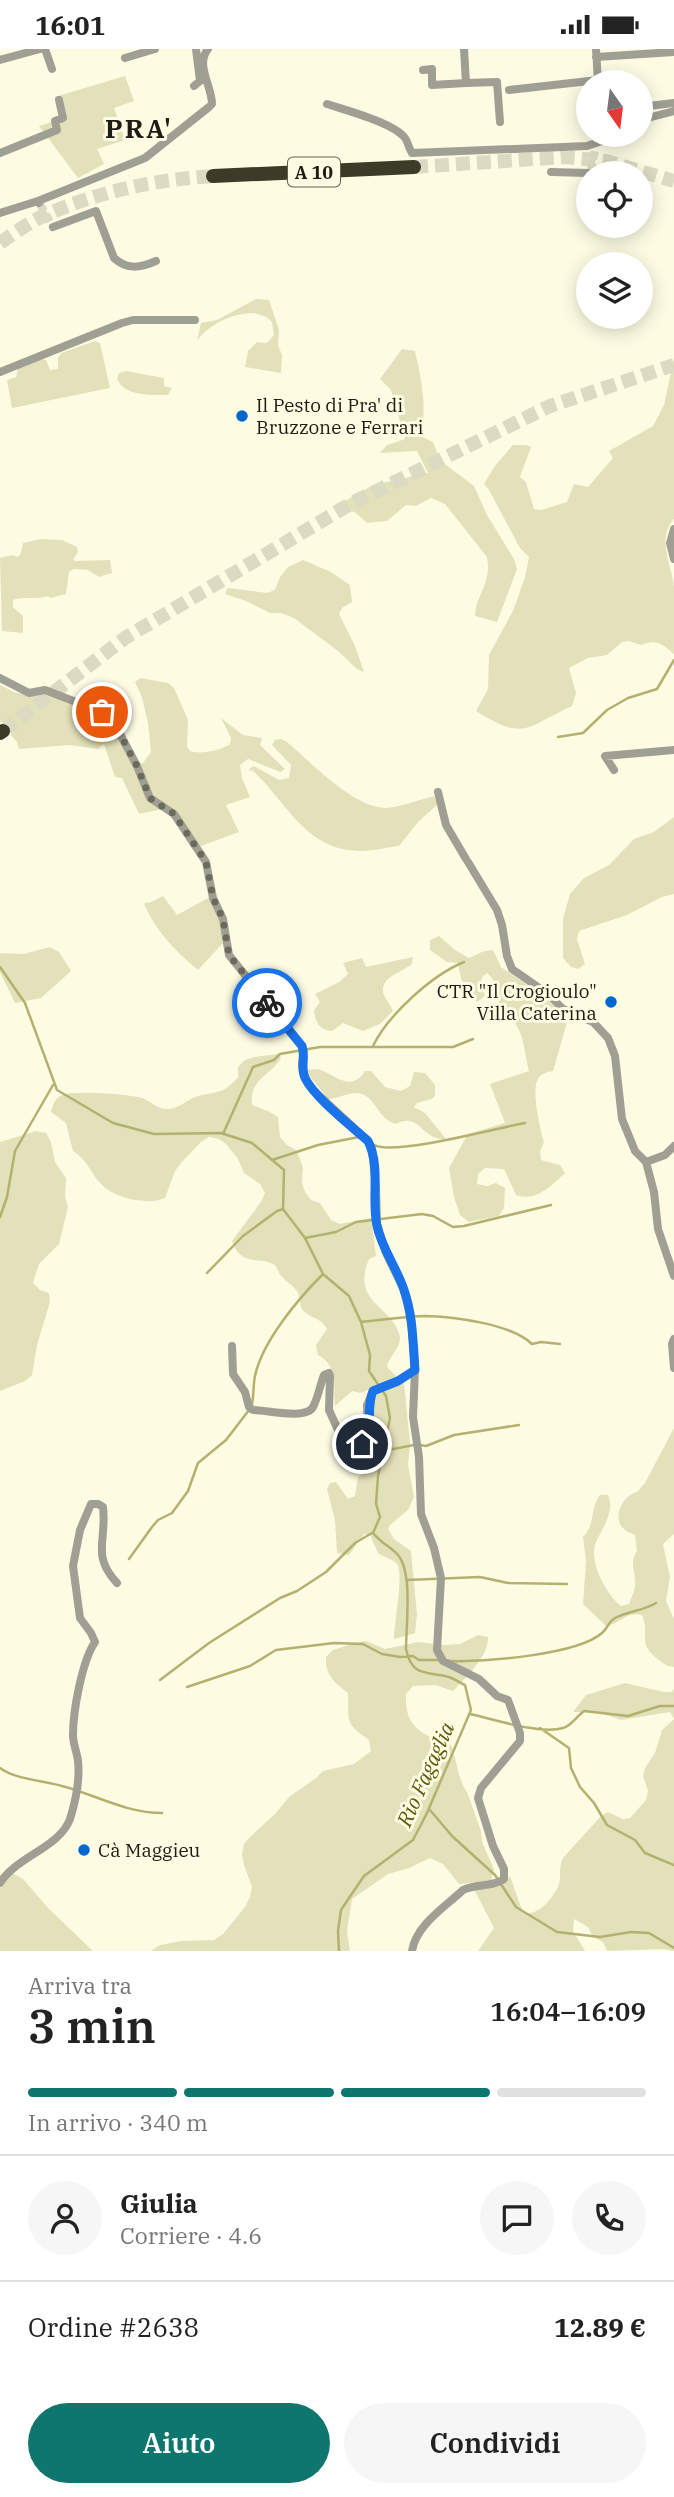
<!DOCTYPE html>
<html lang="it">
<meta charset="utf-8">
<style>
body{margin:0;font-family:"IBM Plex Serif",serif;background:#f6f6f6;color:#222;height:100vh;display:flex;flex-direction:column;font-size:26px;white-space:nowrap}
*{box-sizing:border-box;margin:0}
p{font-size:23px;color:#767676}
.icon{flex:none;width:38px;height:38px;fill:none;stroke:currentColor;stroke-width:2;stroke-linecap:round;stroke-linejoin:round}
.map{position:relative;height:1902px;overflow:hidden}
.side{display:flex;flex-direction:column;background:#fff;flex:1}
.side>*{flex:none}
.needle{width:46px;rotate:166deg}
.controls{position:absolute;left:576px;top:21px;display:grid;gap:14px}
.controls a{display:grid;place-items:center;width:77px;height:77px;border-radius:50%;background:#fff;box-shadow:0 4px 18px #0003;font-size:35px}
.pin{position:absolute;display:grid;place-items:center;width:60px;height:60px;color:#fff;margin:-30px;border:4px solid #fff;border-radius:50%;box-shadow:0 2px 7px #0007}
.courier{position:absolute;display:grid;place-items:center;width:70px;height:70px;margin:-35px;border:5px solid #1a73e8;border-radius:50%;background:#fff;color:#222;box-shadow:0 2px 9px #0007}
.overview em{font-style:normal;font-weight:600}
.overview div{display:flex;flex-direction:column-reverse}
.overview{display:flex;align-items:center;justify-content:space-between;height:119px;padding:0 28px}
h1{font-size:46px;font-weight:600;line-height:52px}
.bar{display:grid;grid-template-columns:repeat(4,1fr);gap:10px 7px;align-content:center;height:84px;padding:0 28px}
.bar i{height:9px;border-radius:5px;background:#e0e0e0}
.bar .active{background:#0f766e}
.bar p{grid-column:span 4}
.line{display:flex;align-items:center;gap:18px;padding:0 28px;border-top:2px solid #e0e0e0}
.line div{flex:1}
.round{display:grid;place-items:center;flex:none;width:74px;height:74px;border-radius:37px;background:#f6f6f6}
.button{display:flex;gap:14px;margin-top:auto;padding:14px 28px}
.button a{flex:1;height:80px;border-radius:42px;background:#0f766e;color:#fff;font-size:28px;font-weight:600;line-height:80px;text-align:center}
.button a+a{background:#f6f6f6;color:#222}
.status{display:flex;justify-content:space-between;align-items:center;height:49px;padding:0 35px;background:#fff;direction:ltr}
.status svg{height:19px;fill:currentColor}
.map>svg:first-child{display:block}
.green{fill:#e3e1b9}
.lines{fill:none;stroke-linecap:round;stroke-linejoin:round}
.stream{stroke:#b4b170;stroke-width:2.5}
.street-tunnel{stroke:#dbdbc4;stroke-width:8;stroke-dasharray:8 4;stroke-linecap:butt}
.highway-tunnel{stroke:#dbdbc4;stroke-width:14;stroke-dasharray:14 7;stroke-linecap:butt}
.street{stroke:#9f9f94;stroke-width:8}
.highway{stroke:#3c3b27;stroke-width:14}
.done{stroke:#6b6b5c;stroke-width:7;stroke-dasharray:0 12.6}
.route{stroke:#1a73e8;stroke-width:9}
.poi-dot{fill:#0067cf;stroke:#fdfce3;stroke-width:2.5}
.labels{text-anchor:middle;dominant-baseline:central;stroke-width:6;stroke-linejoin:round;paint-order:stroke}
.shield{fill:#fdfce3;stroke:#606052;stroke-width:2}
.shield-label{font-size:18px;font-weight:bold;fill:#1d1d14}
.poi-label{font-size:19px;fill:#1d1d14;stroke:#fdfce3;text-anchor:start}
.water-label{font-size:21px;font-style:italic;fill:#5d590a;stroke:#fdfce3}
.district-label{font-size:26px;font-weight:bold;letter-spacing:2px;fill:#1d1d14;stroke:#fdfce3}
</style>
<div class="status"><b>16:01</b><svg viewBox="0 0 49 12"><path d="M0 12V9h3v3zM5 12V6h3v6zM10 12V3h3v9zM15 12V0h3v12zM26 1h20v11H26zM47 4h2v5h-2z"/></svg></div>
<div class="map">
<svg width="674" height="1902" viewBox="0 0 674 1902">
<rect width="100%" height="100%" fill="#fdfce3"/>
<!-- green -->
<path class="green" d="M125 27 134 52 114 59 125 91 97 100 104 115 78 129 39 77 61 70 55 48Z
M256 250 269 251 279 281 278 296 282 306 281 324 245 318 248 302 257 293 267 294 274 286 272 273C253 252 209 273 197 292L201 274 217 271Z
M95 292 100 294 110 339 12 359 7 331 16 328 18 319 41 310 46 311 50 321 58 320V309L61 304Z
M402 300 415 302C421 329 428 360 420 387L433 393 439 408 446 416 474 437 487 466 514 510 517 520 497 573 475 567C476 545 492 535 487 508L445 455 431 449 416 457 406 456 387 472 367 474 356 464 335 455 345 452 373 436 428 424 417 402 380 404 387 396 405 390 391 341 380 330Z
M674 309V470C656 489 672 517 674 538 674 560 674 583 674 605 661 594 657 590 641 596L629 592 622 593 607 606 588 609 569 619 576 644 572 657C526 678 525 693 476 662L488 640 489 606 513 562 525 528 529 508 520 499 489 441 484 435 495 417 513 396H526L531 398 520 428 526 433 534 460 541 461 567 453 574 435 588 438 613 409 609 402 653 377 664 356Z
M126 322 164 329V337L172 339 168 346C153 346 125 348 117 330L119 324Z
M41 490 62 491 77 498 78 503 73 511 75 512 110 511 112 524 99 528 88 521 74 520 69 523 66 545 50 549 48 547C36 551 24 547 13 551V558L23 567V584L2 582 0 509 12 506 18 508 21 504 23 494Z
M303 511 331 523 350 536 352 553 342 559 339 565 355 597 364 623 357 620 338 602 294 569 281 564H270L246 552 225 545 228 539 267 544 275 541 280 528 288 518Z
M141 629 168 634 174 639 188 671 187 697 190 702C201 706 221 701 230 695L231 689 221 669 243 686 262 689 260 696 285 720 280 723 248 710 240 716 242 729 250 748 226 756 239 783 198 798 154 749 140 714H143L151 703 148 674 142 648 135 633Z
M0 636 14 643 32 647 45 645 99 663 118 685 142 734 163 760 139 765 122 729 115 728 104 695 98 700 70 696 19 700 17 693 11 686 13 682 8 674 0 673Z
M281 690 287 693C312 714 352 758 386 759 396 759 422 750 434 747L438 755 418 773 399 797C387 798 374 802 361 802 305 802 287 753 252 721L249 722 250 719 254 717 279 731 289 729 291 716 272 696 275 691Z
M674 768V845L662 848 627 866 579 882 577 890 585 915 578 920 571 918 563 909V870L570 845 584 829 609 816 634 790 654 783Z
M163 847 177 866 210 848 220 872 224 893 198 921C175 902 156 882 144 855L147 853 149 854Z
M439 887 455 901 469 909 484 902 493 901 501 918 543 947 568 970 553 1022C548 1023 541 1024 538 1030 531 1040 540 1081 544 1093L540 1102 541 1111 560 1116 565 1124C551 1137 536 1153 516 1146L504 1120 485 1119 478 1125 477 1135 487 1137 496 1134 505 1139 504 1159 499 1167 469 1173 460 1166 454 1148 449 1119 468 1085 505 1074 490 1035 529 1022C522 997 526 973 498 963 500 942 503 940 487 924L483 927 481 932 485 947 477 953C464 943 460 929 458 914L447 913 430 901V891Z
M50 898 59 903 71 922 41 949 15 954 0 923V904L24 905Z
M413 908 412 915C403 923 382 927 383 942 383 949 391 955 393 962L380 975 363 982 343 974 332 982C319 981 315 973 314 961L320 953 315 945 339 933 348 925 343 914 362 909 366 918Z
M278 1005 281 1009C271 1027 249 1029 252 1056L270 1063 278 1068 280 1088 287 1096 296 1101 300 1110 303 1119 302 1134 305 1143 311 1151 320 1154 331 1171 340 1175 371 1169 376 1207 369 1210C350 1255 394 1257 400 1288 401 1299 389 1307 387 1318L398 1329 360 1344 352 1342 335 1357C333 1336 339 1318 318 1306L316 1296 327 1280C321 1269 315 1271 306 1264 299 1260 301 1251 298 1244 295 1237 287 1234 282 1228 278 1224 278 1218 273 1215 257 1207 241 1218 232 1192L261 1153 265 1144 260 1135 244 1124 238 1110 226 1095 219 1090 209 1088 201 1093 181 1114 175 1122 165 1149C148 1157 115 1149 102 1136 91 1125 87 1110 73 1102L66 1074 51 1063C53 1056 55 1049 62 1046 72 1041 131 1045 142 1049 151 1052 157 1060 167 1060 177 1060 183 1054 191 1050 212 1040 220 1050 238 1028V1018L245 1011 254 1008Z
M319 1020C335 1026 352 1044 365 1022H371L385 1038 401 1042 410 1037 414 1023 425 1024 435 1036V1047L432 1050 417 1054 414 1058 425 1064 446 1090C421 1092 420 1062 396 1075 378 1070 377 1051 362 1045 351 1041 339 1050 328 1050L305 1021Z
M36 1082 46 1084 51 1093 55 1113 66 1129 65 1148 68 1158 59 1195 39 1215 33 1234 40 1241 49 1244 50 1253 37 1296 32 1326 25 1332 0 1342V1093Z
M404 1334 410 1394 408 1416 414 1448 408 1461 390 1476 388 1480 394 1490 411 1502 417 1565 415 1584 394 1590C394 1575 404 1524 397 1515 393 1510 383 1508 378 1504L370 1486 364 1485 349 1506 337 1504 335 1471 327 1440 330 1434 336 1433 348 1450 355 1447 358 1428 369 1421 372 1408 376 1372 372 1360 373 1347Z
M674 1379V1485L663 1495 670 1528 666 1552 674 1570V1618C667 1617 664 1615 659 1611 635 1593 651 1587 642 1566 626 1562 620 1575 606 1577L583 1555 586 1512 583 1488C596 1476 589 1460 600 1446H608C615 1463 603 1478 596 1493 588 1512 606 1545 621 1557L629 1555C631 1549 634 1544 635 1538 637 1524 628 1515 637 1502L635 1486C631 1484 627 1483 624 1480 611 1469 623 1446 637 1443L645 1434Z
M478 1586 488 1588C489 1607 466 1628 453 1642L435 1636 413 1637 406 1645C404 1679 423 1686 451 1696 457 1711 458 1731 467 1743L481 1782 482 1793 494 1820 491 1832 459 1835 443 1815 430 1809 409 1819 388 1825 352 1850 347 1882 350 1902H151L160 1896 182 1892 214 1891 223 1885 245 1858 250 1848 252 1838 244 1816 242 1805 244 1795 251 1787 275 1765 289 1748 316 1729 323 1722 354 1715 371 1702 369 1691C344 1674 349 1673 348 1644 334 1633 325 1626 326 1608L333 1601 355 1594 366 1592 385 1600 418 1593 444 1596 460 1595Z
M625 1634 664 1643H672L674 1639V1902L664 1900 607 1902 603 1893 593 1888 588 1878 574 1870 573 1882 585 1902H478L494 1879 474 1840C488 1840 501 1840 510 1827L523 1864C538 1867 551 1851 558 1838 562 1829 558 1818 563 1809L601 1767 608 1763 623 1770 630 1769 646 1751 648 1742 643 1727 645 1719 655 1704 662 1681 674 1670 670 1663 621 1671 597 1663H573L586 1646Z
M12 1824 23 1830 49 1860 93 1902H0V1840Z"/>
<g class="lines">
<!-- stream -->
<path class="stream" d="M558 688 583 684 607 661 628 649 657 640 674 611
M0 918 25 954 57 1041 113 1074 154 1085 221 1084 252 1094 284 1121 283 1160 305 1189 323 1225 349 1247 361 1273 370 1306 369 1322 386 1347 390 1369 378 1427 376 1455 380 1468 373 1484C382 1495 391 1498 398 1506 413 1524 406 1576 406 1600 412 1629 427 1622 449 1628 455 1630 460 1634 465 1636L471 1661 427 1764 413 1791 364 1827 351 1846 341 1861 338 1882 339 1902
M373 997C388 966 432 926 464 913
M223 1085 253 1018 274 1011 280 1005 320 998H453L473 990
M374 1096C396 1107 496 1079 525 1074
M272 1111 318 1096 359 1088
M0 1168 7 1148 15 1102 53 1036
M305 1189 336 1183 356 1173 422 1165 433 1167 453 1178 464 1177 551 1156
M207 1224 243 1187 277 1162 283 1160
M361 1273C383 1271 406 1267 427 1267 456 1268 511 1275 532 1295L541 1293 560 1295
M252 1355C254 1346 253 1336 255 1327 262 1293 298 1250 322 1226
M420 1396 426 1397 454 1386 519 1376
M383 1402 414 1396
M129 1510 152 1478 158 1471 172 1464 188 1442 198 1414 226 1391 249 1361
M407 1531 480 1528 508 1534 567 1535
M450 1612C484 1613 577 1606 602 1584 608 1579 608 1573 615 1569 628 1562 643 1562 656 1554
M160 1631 209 1594 280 1549 297 1542 326 1523 355 1494 372 1484
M187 1638 250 1617 276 1601 334 1594 363 1595 382 1605 400 1608 413 1607 419 1611H440
M470 1665C494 1670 540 1686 563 1679 571 1677 577 1667 584 1662L628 1667 660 1657H674
M540 1679 569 1699 571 1719 580 1738 594 1754 607 1776 635 1791 645 1804 674 1816
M0 1719C14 1730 45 1732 62 1737 96 1746 126 1764 162 1764
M430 1761 452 1787 495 1826 516 1858 557 1883 600 1888 631 1883 649 1884 674 1899"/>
<!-- street-tunnel -->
<path class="street-tunnel" d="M591 122 595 101
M40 155 53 178"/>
<!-- highway-tunnel -->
<path class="highway-tunnel" d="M414 118 565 108 606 112 674 132
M0 194C13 185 27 175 41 168 96 143 153 131 213 127
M3 682 125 589 352 454 550 357 674 316"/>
<!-- street -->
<path class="street" d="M45 0 52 20
M464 0 466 34 497 33 500 73
M596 0 598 33
M596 8 674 3
M125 9 155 0
M0 11 40 0
M423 21 432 20V36L466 34
M194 37 200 32 196 0
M509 41 598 31
M327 55C345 61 394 74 405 89 408 93 409 100 412 104L587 97 620 86
M640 58 674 54
M640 71 674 62
M0 104 57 81 55 72 63 69 59 51
M551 123 588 124
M38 152 145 109 209 58 212 55C212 37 195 16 208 0
M0 164 38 152 39 154
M53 178 96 162 114 209C127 221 140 219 156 212
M0 323 122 274 133 271H195
M674 480 670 494 674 510
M0 629 29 644 45 641 102 663 120 685 137 717 150 749 174 765 206 813 213 849 223 870 229 906 302 997C305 1005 302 1008 302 1016 302 1025 307 1033 312 1040L368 1092 372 1100 376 1139 377 1175 386 1204 404 1241 411 1268 415 1321 413 1368 419 1408 421 1465 434 1499 441 1529 437 1601 443 1612 479 1630 497 1647 508 1651 520 1684V1692L481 1739 478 1749 493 1797 504 1820V1830C491 1839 477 1834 463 1841 445 1858 416 1876 412 1902
M614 721 605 707 674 701
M438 743 446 776 466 810
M468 813 497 861 502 876 507 907 512 920 548 945 563 960 593 973 608 989 615 1007 622 1070 635 1102 646 1113 654 1143 658 1180 674 1227
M646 1113 665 1106 674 1097
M674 1290 672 1295 674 1319
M232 1297 233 1325 245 1343 249 1358 253 1361C267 1361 306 1371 313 1358 318 1349 320 1336 324 1326L329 1324 330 1327 329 1361 343 1392 354 1398 362 1395 368 1390 367 1356 373 1342 398 1332 415 1321
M0 1834C16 1808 60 1798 70 1770 76 1751 80 1731 78 1712 77 1703 73 1695 73 1686 73 1662 82 1612 95 1593L91 1584 80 1569 73 1517 80 1481 91 1455H98L103 1458C107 1492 91 1506 117 1534"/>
<!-- highway -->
<path class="highway" d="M213 127 414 118
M0 684 3 682"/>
</g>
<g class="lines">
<!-- done -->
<path class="done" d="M102 663 120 685 137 717 150 749 174 765 206 813 213 849 223 870 229 906 267 954"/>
<!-- route -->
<path class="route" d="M267 954 302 997C306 1008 300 1018 305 1029 314 1048 351 1077 368 1092 381 1118 371 1149 377 1177 382 1200 397 1219 404 1241 413 1267 413 1294 415 1321L398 1332 373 1342C365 1360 375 1384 362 1395"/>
</g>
<!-- markers -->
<g class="poi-dot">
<circle cx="242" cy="367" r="7"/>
<circle cx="611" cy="953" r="7"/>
<circle cx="84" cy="1801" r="7"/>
</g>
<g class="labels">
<!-- shield labels -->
<rect class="shield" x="288" y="108.5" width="52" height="29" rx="5"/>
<g class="shield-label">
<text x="314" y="123">A 10</text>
</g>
<!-- poi labels -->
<g class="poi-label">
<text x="256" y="356">Il Pesto di Pra' di<tspan x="256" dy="22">Bruzzone e Ferrari</tspan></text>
<text x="597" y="942" text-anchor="end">CTR "Il Crogioulo"<tspan x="597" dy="22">Villa Caterina</tspan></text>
<text x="98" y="1801">Cà Maggieu</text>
</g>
<!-- water labels -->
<g class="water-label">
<text transform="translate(425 1725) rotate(-66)">Rio Fagaglia</text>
</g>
<!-- district labels -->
<g class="district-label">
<text x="139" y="79">PRA'</text>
</g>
</g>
</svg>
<div class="controls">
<a><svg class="needle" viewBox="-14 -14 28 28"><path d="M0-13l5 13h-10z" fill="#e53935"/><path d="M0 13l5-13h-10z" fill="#767676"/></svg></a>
<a><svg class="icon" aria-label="locate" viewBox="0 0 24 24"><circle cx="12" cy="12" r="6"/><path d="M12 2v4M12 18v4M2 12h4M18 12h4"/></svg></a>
<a><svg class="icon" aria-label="layers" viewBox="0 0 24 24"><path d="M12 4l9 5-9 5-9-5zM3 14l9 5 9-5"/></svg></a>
</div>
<div class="pin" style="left:102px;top:663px;background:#ea580c"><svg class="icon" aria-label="bag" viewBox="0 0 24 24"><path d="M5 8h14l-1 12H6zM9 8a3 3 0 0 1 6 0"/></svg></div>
<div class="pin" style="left:362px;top:1395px;background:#1f2937"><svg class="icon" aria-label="home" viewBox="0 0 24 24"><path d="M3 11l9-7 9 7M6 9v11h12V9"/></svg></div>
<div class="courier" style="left:267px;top:954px"><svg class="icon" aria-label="bike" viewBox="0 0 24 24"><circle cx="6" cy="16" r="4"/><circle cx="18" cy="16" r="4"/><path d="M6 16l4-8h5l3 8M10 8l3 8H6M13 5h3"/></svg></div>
</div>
<section class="side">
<div class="overview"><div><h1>3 min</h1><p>Arriva tra</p></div><em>16:04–16:09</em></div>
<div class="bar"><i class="active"></i><i class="active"></i><i class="active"></i><i></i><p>In arrivo · 340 m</p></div>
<div class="line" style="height:126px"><a class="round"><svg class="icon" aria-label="person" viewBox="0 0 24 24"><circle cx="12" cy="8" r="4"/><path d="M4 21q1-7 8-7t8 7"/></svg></a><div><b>Giulia</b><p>Corriere · 4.6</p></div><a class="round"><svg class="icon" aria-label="chat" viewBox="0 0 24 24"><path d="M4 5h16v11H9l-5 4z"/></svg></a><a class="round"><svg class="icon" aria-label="phone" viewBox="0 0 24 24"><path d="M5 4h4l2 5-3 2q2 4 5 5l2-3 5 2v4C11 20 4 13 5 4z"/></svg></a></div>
<div class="line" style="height:91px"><div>Ordine #2638</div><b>12.89 €</b></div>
<div class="button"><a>Aiuto</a><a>Condividi</a></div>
</section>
